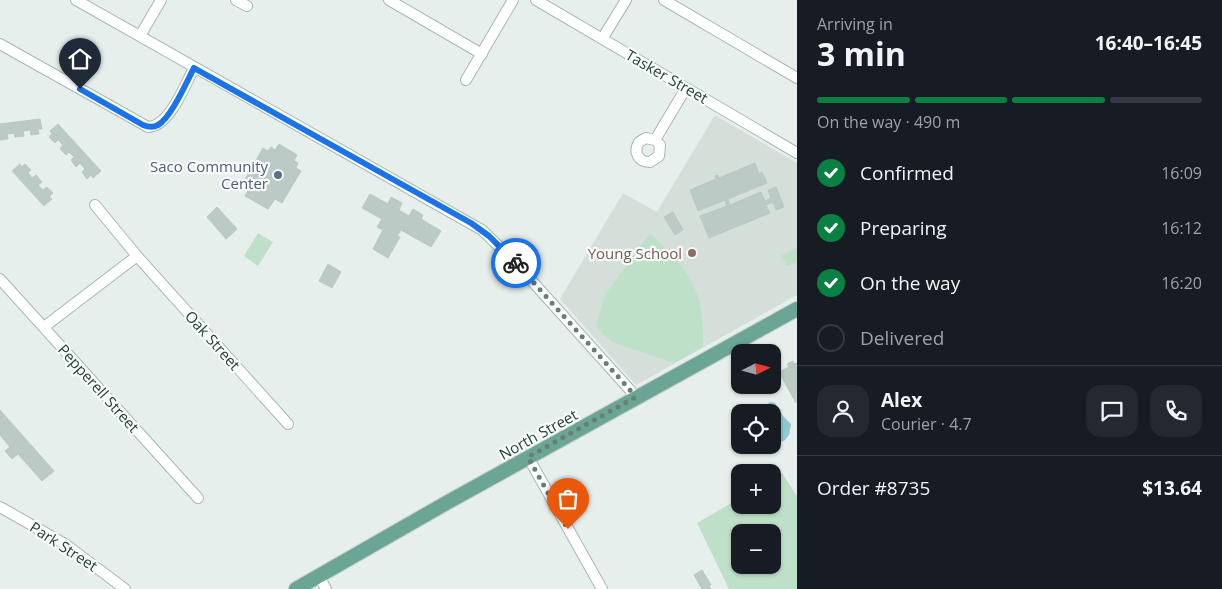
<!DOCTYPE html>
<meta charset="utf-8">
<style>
body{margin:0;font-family:"Open Sans",sans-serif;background:#242831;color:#f1f3f6;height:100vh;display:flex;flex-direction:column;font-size:19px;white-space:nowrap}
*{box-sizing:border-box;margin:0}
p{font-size:16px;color:#9ea1a6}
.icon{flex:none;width:28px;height:28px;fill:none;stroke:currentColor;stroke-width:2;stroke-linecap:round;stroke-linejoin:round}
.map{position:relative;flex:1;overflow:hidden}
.sheet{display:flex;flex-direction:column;background:#171b24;width:425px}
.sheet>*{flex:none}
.needle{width:32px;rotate:84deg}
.controls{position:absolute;left:731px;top:344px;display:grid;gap:10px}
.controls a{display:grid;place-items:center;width:50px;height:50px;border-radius:10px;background:#171b24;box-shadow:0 1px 4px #0004;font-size:25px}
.pin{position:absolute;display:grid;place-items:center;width:42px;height:42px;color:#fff;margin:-51px -21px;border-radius:50% 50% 50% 0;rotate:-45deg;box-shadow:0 0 5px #0007}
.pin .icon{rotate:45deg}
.courier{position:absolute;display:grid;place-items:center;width:50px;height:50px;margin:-25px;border:4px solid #1a73e8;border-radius:50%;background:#fff;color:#222;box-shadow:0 1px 6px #0007}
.headline em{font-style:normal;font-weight:700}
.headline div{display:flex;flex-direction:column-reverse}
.headline{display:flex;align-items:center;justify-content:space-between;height:85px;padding:0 20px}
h1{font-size:32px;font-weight:700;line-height:38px}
.bar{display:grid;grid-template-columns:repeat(4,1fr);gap:8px 5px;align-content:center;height:60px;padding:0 20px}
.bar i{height:6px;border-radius:4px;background:#363941}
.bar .current{background:#0b8043}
.bar p{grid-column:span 4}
.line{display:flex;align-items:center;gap:12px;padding:0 20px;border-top:1px solid #363941}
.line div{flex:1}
.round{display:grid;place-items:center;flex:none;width:52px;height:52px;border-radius:15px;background:#242831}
ol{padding:0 20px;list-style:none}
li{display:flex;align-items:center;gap:15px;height:55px}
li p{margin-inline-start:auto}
li .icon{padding:5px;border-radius:50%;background:#0b8043;color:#fff;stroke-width:4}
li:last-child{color:#9ea1a6}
li i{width:28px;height:28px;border:2px solid #363941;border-radius:50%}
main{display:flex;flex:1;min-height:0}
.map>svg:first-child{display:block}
.built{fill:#d4dfda}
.green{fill:#bfe0c8;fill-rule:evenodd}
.water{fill:#8ec9d4}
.building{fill:#bbcac4;stroke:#b8c9c2}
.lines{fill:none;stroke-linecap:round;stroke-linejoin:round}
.minor-casing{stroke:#a8b8b2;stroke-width:12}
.major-casing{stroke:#c2cac8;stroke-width:16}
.minor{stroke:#fff;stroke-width:10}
.major{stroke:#6aa596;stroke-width:14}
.done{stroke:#687f78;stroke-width:5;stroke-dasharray:0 9}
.route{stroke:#1a73e8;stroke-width:6}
.service-dot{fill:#5c6f8a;stroke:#f7fbf9;stroke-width:2}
.education-dot{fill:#8d6e63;stroke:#f7fbf9;stroke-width:2}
.labels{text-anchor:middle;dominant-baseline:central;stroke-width:4.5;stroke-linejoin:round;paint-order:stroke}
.street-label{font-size:15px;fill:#24423a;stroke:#f7fbf9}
.service-label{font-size:15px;fill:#4e5e75;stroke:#f7fbf9;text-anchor:end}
.education-label{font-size:15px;fill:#785e54;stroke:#f7fbf9;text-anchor:end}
</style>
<main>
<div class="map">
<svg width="797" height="589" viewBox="0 0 797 589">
<rect width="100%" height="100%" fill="#e6efeb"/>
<!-- built -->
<path class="built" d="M715 115 797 163V295L636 385 560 299 623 193 657 212Z"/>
<!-- green -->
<path class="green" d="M258 233 273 242 258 266 244 256Z
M650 233C668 250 689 270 697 294 703 310 703 330 703 347L674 363 612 342 598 329 597 323 604 296Z
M797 247V261L787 266 781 256Z
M782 473 797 496V589H729L697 523 740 498V505H772L773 479ZM772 532V565H740V532Z"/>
<!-- water -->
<path class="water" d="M770 402 775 403 783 416 791 424 789 435 784 441 779 442 773 437 772 412H765L766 405Z"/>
<!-- building -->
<path class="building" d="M40 119 42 129H38L39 134 31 135 30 130 23 131 24 136 15 137 14 133 7 134 8 139 0 140V124Z
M58 124 101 171 93 178 91 175 87 179 82 172 85 169 80 163 76 167 71 160 74 157 69 152 66 155 60 149 63 145 58 140 55 143 49 137 52 134 50 131Z
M279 144 297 155 294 161 298 163 296 168 301 171 282 203 275 199 268 209 245 196 251 185 244 181 263 148 268 151 271 147 275 150Z
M755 163 759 174 762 172 767 183 728 199 730 205 761 192 765 201 771 198 768 190 776 187 784 207 776 210 773 202 766 205 770 213 709 238 700 216 727 206 725 200 698 211 690 190 716 179 715 176 718 175 719 178Z
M20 164 22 167 25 164 31 170 28 173 32 178 36 175 42 182 38 185 43 190 47 187 53 193 49 197 52 199 44 206 12 171Z
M370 194 388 204 391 197 402 203 399 210 409 216 413 209 423 215 421 219 441 231 431 247 401 230 397 236 400 237 388 258 373 249 383 230 377 227 382 219 362 208Z
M217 207 237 229 226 239 207 217Z
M673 212 683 230 675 235 664 217Z
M328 264 341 272 332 288 319 281Z
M793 361 794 364 797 363 796 403 779 372 789 367 787 364Z
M0 410 54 471 42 481 18 454 12 459 5 451 10 447 0 435Z
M702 570 711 585 709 586 711 589H702L694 575Z"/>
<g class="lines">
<defs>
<path id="minor" d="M76 0 482 230 513 260 630 390 635 398
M236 0 247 6
M389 0 482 54
M536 0 797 153
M664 0 797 78
M140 36 161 0
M602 39 626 0
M0 44 148 127C169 127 185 85 194 68
M466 80 513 0
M655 140 646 138 639 142C633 152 638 162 650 162L659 156 660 145 655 140 686 88
M95 205 137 256 288 424
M0 279 198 498
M44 327 137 256
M528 457 602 589
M0 507 65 544 125 589
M319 576 326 589"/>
<path id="major" d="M296 589 448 502 797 309"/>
</defs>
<!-- minor casing -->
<use href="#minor" class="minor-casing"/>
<!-- major casing -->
<use href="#major" class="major-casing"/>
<!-- minor -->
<use href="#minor" class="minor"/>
<!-- major -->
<use href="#major" class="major"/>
</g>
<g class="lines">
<!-- done -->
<path class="done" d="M516 263 630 390 634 398 528 457 568 529"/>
<!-- route -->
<path class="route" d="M80 89 143 125C148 127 153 128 158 125 171 118 187 81 194 68L471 223 489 236 516 263"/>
</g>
<!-- markers -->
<circle class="service-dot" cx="278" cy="175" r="5"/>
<circle class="education-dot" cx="692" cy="253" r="5"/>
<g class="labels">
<!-- street labels -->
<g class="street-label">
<text transform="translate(667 76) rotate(30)">Tasker Street</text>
<text transform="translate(213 340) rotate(48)">Oak Street</text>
<text transform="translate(99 388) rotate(48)">Pepperell Street</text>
<text transform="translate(538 434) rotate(-29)">North Street</text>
<text transform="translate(64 546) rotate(33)">Park Street</text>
</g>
<!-- service labels -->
<g class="service-label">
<text x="268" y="166">Saco Community<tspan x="268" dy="17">Center</tspan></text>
</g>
<!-- education labels -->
<g class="education-label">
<text x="682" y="253">Young School</text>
</g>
</g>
</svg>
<div class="controls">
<a><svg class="needle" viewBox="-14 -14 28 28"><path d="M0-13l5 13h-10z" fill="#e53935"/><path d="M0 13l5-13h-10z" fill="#9ea1a6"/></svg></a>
<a><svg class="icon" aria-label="locate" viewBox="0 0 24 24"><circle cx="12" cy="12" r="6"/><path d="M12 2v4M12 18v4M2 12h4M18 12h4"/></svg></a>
<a>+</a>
<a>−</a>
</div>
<div class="pin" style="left:568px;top:529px;background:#ea580c"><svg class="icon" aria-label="bag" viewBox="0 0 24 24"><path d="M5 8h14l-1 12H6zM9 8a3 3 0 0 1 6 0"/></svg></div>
<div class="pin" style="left:80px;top:89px;background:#1f2937"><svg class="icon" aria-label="home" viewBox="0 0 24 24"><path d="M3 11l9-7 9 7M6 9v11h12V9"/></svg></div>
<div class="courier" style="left:516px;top:263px"><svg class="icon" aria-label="bike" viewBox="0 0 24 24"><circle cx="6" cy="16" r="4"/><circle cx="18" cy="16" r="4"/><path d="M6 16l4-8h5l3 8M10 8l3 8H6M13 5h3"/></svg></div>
</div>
<section class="sheet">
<div class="headline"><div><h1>3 min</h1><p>Arriving in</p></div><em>16:40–16:45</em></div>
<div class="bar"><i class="current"></i><i class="current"></i><i class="current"></i><i></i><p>On the way · 490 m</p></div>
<ol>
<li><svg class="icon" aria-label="check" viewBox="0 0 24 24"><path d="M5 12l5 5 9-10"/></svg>Confirmed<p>16:09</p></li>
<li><svg class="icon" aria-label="check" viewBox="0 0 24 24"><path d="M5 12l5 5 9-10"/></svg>Preparing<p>16:12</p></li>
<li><svg class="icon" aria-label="check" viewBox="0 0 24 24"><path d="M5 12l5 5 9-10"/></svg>On the way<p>16:20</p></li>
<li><i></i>Delivered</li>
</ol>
<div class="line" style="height:90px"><a class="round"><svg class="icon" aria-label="person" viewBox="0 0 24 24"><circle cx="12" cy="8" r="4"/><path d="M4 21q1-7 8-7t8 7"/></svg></a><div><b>Alex</b><p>Courier · 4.7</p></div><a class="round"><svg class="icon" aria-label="chat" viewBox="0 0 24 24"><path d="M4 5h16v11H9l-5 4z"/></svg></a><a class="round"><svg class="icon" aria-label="phone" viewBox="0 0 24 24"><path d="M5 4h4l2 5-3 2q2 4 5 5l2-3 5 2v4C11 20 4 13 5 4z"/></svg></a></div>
<div class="line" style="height:65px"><div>Order #8735</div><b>$13.64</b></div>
</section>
</main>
